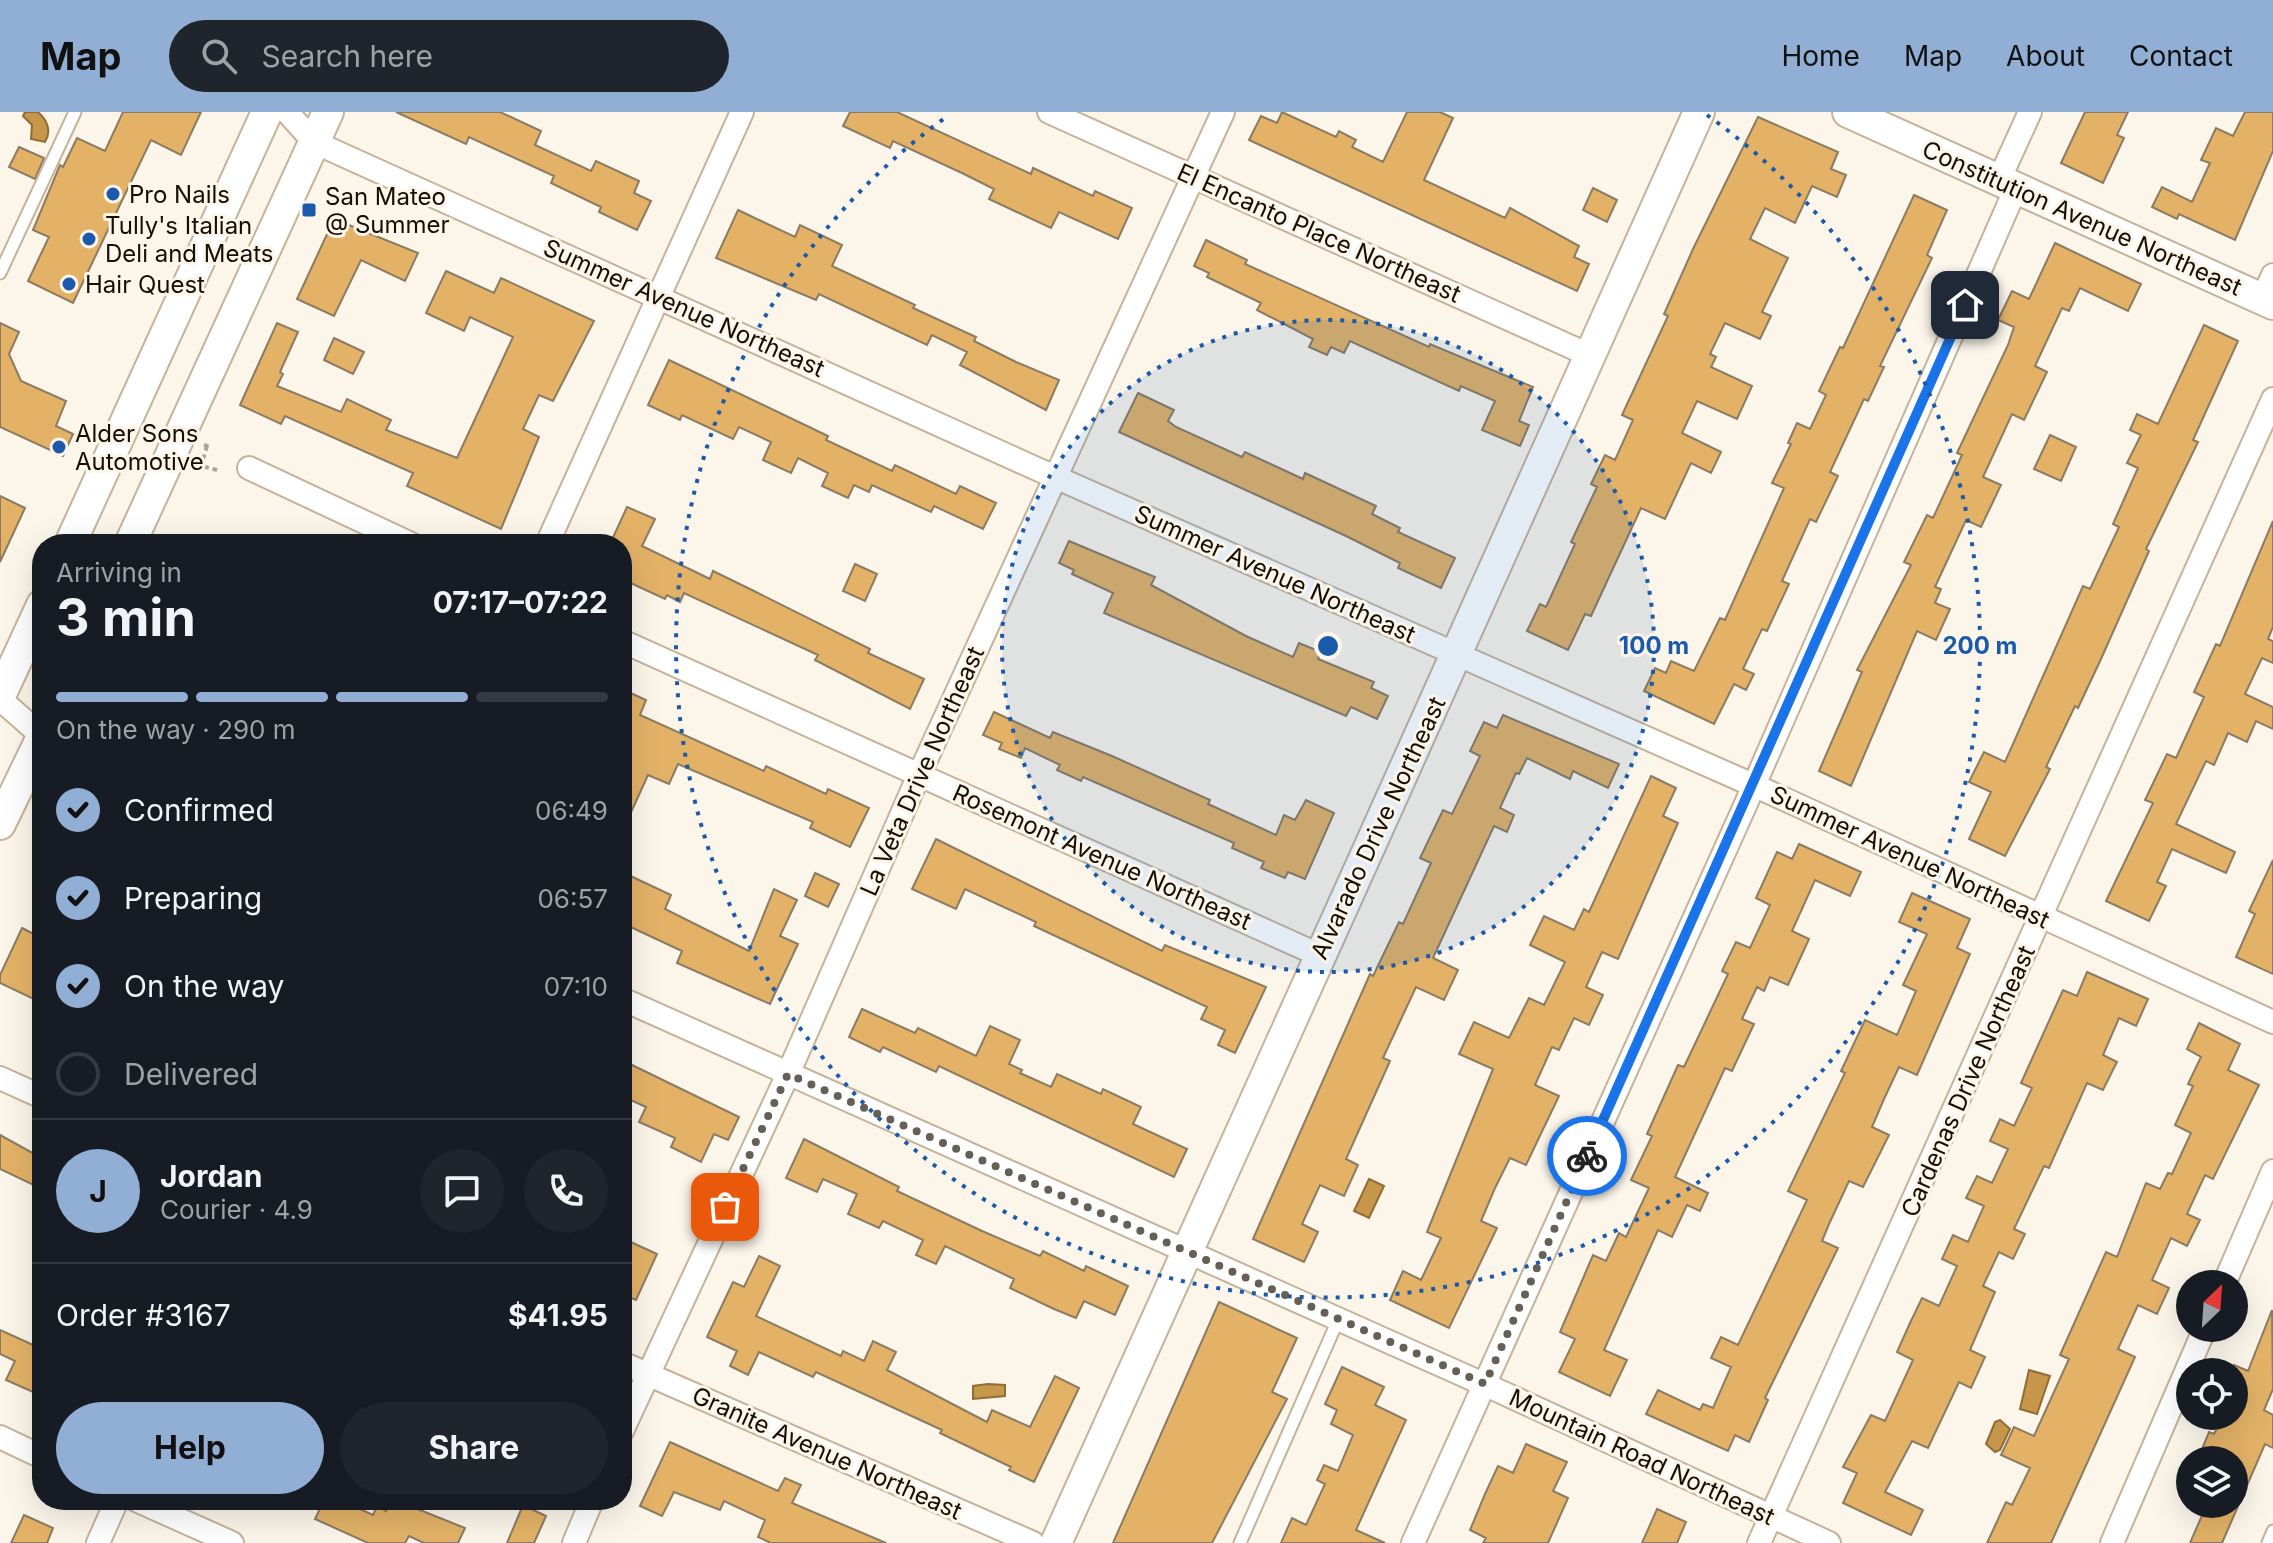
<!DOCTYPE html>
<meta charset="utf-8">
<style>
body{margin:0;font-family:Inter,sans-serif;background:#20242c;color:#f1f3f6;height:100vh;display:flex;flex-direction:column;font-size:30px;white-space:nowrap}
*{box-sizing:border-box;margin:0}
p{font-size:26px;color:#9ea1a6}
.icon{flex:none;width:44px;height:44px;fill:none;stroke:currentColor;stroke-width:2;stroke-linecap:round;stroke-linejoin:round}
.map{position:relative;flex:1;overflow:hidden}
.side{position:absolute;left:32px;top:422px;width:600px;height:976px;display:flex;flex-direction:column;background:#171b24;border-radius:32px;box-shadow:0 8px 32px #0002}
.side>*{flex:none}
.needle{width:52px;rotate:25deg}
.controls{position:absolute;left:2176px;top:1158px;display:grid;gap:16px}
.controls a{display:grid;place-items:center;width:72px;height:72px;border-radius:50%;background:#171b24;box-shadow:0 8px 32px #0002;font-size:40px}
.pin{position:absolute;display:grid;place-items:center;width:68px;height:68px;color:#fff;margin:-34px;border-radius:16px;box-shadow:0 4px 12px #0006}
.courier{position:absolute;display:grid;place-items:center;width:80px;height:80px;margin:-40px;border:6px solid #1a73e8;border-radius:50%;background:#fff;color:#222;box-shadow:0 2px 10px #0007}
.overview em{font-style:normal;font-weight:700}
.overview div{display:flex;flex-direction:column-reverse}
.overview{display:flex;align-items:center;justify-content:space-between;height:136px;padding:0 24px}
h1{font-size:52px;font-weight:700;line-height:60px}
.bar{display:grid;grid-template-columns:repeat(4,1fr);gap:12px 8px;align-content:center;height:96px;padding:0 24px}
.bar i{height:10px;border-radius:6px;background:#363941}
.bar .selected{background:#91aed4}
.bar p{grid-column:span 4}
.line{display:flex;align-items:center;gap:20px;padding:0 24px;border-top:2px solid #363941}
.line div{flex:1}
.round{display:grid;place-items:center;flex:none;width:84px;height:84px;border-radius:42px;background:#20242c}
ol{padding:0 24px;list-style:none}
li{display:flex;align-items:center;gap:24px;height:88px}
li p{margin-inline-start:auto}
li .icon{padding:8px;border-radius:50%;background:#91aed4;color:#111;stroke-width:4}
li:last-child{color:#9ea1a6}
li i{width:44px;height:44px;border:4px solid #363941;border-radius:50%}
.button{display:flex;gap:16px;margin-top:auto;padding:16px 24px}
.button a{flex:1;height:92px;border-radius:48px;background:#91aed4;color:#111;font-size:32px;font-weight:700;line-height:92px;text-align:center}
.button a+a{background:#20242c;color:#f1f3f6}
header{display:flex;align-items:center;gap:48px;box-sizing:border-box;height:112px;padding:0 40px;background:#91aed4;color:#111}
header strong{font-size:38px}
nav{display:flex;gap:44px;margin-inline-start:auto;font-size:28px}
.search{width:560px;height:72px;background:#20242c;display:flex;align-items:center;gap:20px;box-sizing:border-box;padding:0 28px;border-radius:44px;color:#9ea1a6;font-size:30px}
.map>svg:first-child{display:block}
.water{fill:#c6964a;stroke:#916d35;stroke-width:2}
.building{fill:#e3b267;stroke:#8b7b62;stroke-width:2}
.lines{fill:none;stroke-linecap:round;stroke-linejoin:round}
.lane-casing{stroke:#c5b399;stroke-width:15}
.street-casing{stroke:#c5b399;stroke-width:26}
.secondary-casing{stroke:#c5b399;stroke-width:34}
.path{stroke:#aba49a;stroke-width:4;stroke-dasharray:8 4;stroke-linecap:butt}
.lane{stroke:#fff;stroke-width:11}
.street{stroke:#fff;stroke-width:22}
.secondary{stroke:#fff;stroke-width:30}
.done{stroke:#655f55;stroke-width:8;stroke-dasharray:0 14.4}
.route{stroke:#1a73e8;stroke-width:10}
.ring{fill:none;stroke:#1b5aaa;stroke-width:4;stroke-dasharray:4 8}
.poi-dot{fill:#1b5aaa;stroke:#fcf5ea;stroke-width:3}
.labels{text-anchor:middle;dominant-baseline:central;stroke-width:6;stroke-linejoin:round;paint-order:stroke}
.poi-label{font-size:24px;fill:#140e05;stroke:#fcf5ea;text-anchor:start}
.street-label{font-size:24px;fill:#140e05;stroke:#fcf5ea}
.centre{fill:#1b5aaa;stroke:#fcf5ea;stroke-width:4}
.ring-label{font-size:24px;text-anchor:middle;font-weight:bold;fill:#1b5aaa;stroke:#fcf5ea;stroke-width:6;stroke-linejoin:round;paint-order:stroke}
</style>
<header>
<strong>Map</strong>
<div class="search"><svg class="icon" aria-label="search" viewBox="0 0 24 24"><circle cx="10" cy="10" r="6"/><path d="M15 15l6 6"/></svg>Search here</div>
<nav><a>Home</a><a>Map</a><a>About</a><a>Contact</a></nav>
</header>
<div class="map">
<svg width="2273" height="1431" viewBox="0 0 2273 1431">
<rect width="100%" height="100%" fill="#fcf5ea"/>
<!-- water -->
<path class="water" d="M25 0H38C47 8 52 19 45 30L31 27 32 13 23 4Z
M1369 1067 1384 1074 1369 1106 1354 1099Z
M2029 1258 2050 1264 2037 1302 2020 1297Z
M988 1272 1005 1273V1284L973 1287V1274Z
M2000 1308 2010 1317 2000 1338 1995 1340 1986 1332 1995 1310Z"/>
<!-- building -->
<path class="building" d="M123 0H201L181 43 151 28 73 191 28 169 49 125 33 118 60 53 63 55 77 26 105 39Z
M396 0H500L541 19 535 33 591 59 596 49 639 69 634 81 651 89 637 118 599 100 601 95 551 71 554 64 469 25 466 32Z
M850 0H897L1031 62 1033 56 1093 84 1095 79 1132 96 1118 127 1059 100 1051 116 989 87 994 77 962 61 893 29 890 36 843 14Z
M1282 0 1336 25 1339 19 1356 28 1352 35 1383 50 1407 0H1440L1453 6 1424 68 1505 106 1510 96 1579 134 1574 145 1589 152 1577 179 1249 28 1261 4 1277 11Z
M2085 0H2128L2117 23 2124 26 2103 71 2061 51Z
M2245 0H2273V39L2235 128 2179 102 2177 107 2152 95 2162 75 2192 90 2210 51 2201 48 2216 16 2233 24Z
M1758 5 1838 40 1831 57 1846 63 1837 85 1812 74 1795 111 1765 96 1750 127 1788 146 1762 200 1771 204 1760 227 1725 211 1710 242 1716 245 1711 255 1752 274 1737 307 1697 289 1682 321 1721 340 1711 361 1691 351 1665 407 1641 396 1591 504 1585 502 1568 538 1527 519 1540 492 1546 495 1575 432 1571 430 1597 375 1591 372 1605 343 1615 348 1633 308 1622 303 1668 204 1664 202 1693 137Z
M19 35 44 46 35 67 9 55Z
M1593 76 1617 88 1607 110 1583 98Z
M1914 83 1947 98 1927 143 1932 146 1880 254 1884 255 1868 289 1864 287 1830 360 1838 364 1816 410 1810 407 1782 469 1789 472 1767 519 1762 517 1743 557 1754 562 1746 578 1734 572 1714 612 1644 579 1655 556 1666 561 1671 549 1694 559 1720 506 1725 508 1784 376 1772 371 1791 332 1788 331 1797 311 1810 317 1826 283 1819 279 1840 235 1843 236Z
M738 98 795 125 800 113 842 133 832 154 915 193 913 196 976 225 974 229 1016 250 1059 268 1046 298 960 253 967 240 932 223 927 233 819 182 816 188 716 146Z
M334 107 418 141 405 169 361 148 334 204 297 187Z
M1206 128 1247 148 1245 152 1429 235 1430 232 1533 275 1519 309 1529 313 1520 334 1482 318 1495 289 1461 274 1459 279 1350 229 1344 241 1331 235 1327 243 1309 235 1313 227 1257 198 1261 191 1207 165 1209 161 1194 154Z
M2055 131 2141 172 2128 199 2080 176 2069 199 2062 196 2035 254 2047 260 2024 308 2012 302 1983 365 2001 373 1981 415 1966 408 1935 475 1941 477 1935 491 1950 497 1936 528 1917 519 1851 674 1819 659 1862 560 1857 558 1911 453 1904 450 1927 403 1933 406 1962 343 1957 341 2008 233 2014 215 1998 208 2012 179 2029 187Z
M446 159 494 181 501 166 594 209 553 289 539 283 523 317 539 325 501 417 407 374 413 361 285 304 281 312 240 293 277 211 298 220 280 260 283 262 277 274 341 300 347 287 391 308 386 318 457 346 513 225 470 205 464 219 426 201Z
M0 211 19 220 9 242 21 269 66 289 56 314 73 322 63 344 0 315Z
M2204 213 2238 229 2193 328 2198 330 2146 437 2149 439 2101 547 2078 596 2075 594 2046 655 2050 657 2005 744 1969 727 1991 680 1969 670 1984 640 2005 650 2083 474 2090 477 2119 415 2113 412 2138 356 2127 351 2141 323 2130 318 2137 302 2158 312Z
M334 226 364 240 353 262 324 248Z
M669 248 828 324 826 328 892 359 895 353 956 382 960 374 996 391 983 417 934 394 931 400 872 373 869 380 854 373 848 386 822 374 828 361 798 346 791 361 763 348 771 330 739 315 733 327 682 303 680 308 648 293Z
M1138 281 1174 298 1168 309 1176 315 1242 345 1245 340 1303 367 1305 361 1376 394 1372 402 1400 416 1398 420 1455 446 1441 476 1398 456 1400 451 1346 424 1119 320Z
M2050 323 2076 335 2061 369 2034 357Z
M0 384 25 396 0 450Z
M627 395 655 407 642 434 710 467 713 459 754 479 870 537 868 541 924 567 910 597 815 548 818 543 684 481 680 490 667 483 665 487 622 467V432H610Z
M2273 409V515L2268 527 2273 529V551L2262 546 2245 582 2273 595V617L2256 609 2247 630 2228 621 2214 653 2206 649 2176 712 2235 740 2226 761 2172 737 2157 770 2166 774 2149 809 2106 789 2153 691 2145 688 2167 642 2176 646 2204 585 2194 580 2216 532 2220 534Z
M1069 429 1155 465 1151 473 1246 524 1293 545 1299 531 1321 540 1318 547 1374 570 1371 576 1388 584 1377 607 1351 595 1346 604 1104 501 1113 481 1072 462 1074 458 1059 451Z
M855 452 877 462 865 489 843 479Z
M622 577 646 588 640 603 764 659 766 654 826 682 828 677 869 696 850 735 810 716 813 710 678 652 669 672 648 663 622 720Z
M994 600 1050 626 1053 620 1112 644 1210 688 1208 692 1276 723 1284 703 1295 708 1306 688 1334 701 1305 767 1288 760 1285 766 1261 756 1264 750 1232 736 1234 731 1083 665 1081 669 1057 658 1060 653 1025 636 1021 646 999 637 1002 631 983 623Z
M1503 603 1619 652 1608 676 1573 659 1570 667 1527 646 1519 662 1516 661 1500 696 1514 703 1507 720 1494 714 1433 846 1458 858 1444 888 1416 875 1383 946 1390 949 1346 1047 1358 1053 1344 1084 1320 1073 1302 1112 1318 1120 1304 1150 1253 1127 1370 862 1373 864 1399 810 1403 812 1431 751 1420 746 1443 698 1452 702 1480 644 1470 639 1484 610 1497 616Z
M1651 664 1676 676 1663 704 1678 711 1618 847 1602 840 1586 875 1603 883 1589 913 1574 906 1559 938 1552 935 1535 973 1559 984 1526 1053 1510 1046 1495 1076 1481 1109 1497 1116 1449 1216 1390 1188 1403 1159 1421 1168 1441 1126 1427 1120 1493 957 1459 942 1474 910 1509 926 1529 886 1544 893 1565 850 1530 833 1544 804 1574 818 1584 797 1589 800Z
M936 727 1162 839 1165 833 1266 875 1235 941 1218 933 1225 918 1201 907 1207 895 1034 814 1036 810 965 777 956 797 912 777Z
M1799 732 1861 760 1850 784 1815 768 1792 819 1809 827 1788 873 1770 865 1764 879 1757 875 1742 907 1754 912 1732 959 1725 956 1675 1065 1708 1081 1700 1099 1687 1093 1672 1125 1658 1118 1604 1238 1627 1248 1610 1284 1559 1260 1575 1227 1560 1220 1593 1143 1606 1149 1619 1121 1626 1125 1649 1076 1631 1068 1652 1024 1647 1022 1678 953 1684 955 1728 862 1722 859 1736 830 1750 836 1770 793 1756 786 1777 740 1792 747Z
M2273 748V862L2236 845 2255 802 2249 799Z
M622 760 671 783 665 797 749 839 774 777 797 788 780 824 798 832 770 892 677 851 682 839 622 811Z
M815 761 839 772 828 795 805 784Z
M1912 781 1970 807 1957 836 1970 842 1917 963 1899 955 1884 987 1872 1015 1889 1023 1863 1075 1849 1069 1829 1112 1822 1129 1838 1136 1765 1286 1768 1288 1749 1330 1735 1323 1728 1339 1646 1302 1658 1278 1700 1298 1703 1292 1713 1296 1731 1255 1711 1246 1721 1225 1738 1233 1807 1088 1788 1079 1845 961 1841 959 1865 908 1897 923 1916 879 1903 873 1927 822 1899 810Z
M22 816 42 826V891L0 871V863Z
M2087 860 2148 887 2136 914 2119 906 2103 943 2117 950 2103 978 2087 971 2049 1056 2044 1054 2014 1117 2025 1122 2013 1147 1999 1140 1983 1174 1995 1180 1970 1238 1985 1245 1971 1276 1959 1270 1928 1336 1912 1329 1885 1380 1923 1398 1911 1423 1843 1391 1857 1361 1843 1355 1871 1303 1885 1309 1913 1248 1897 1240 1910 1211 1922 1186 1939 1194 1957 1154 1942 1147 1953 1123 1968 1130 1984 1094 1966 1086 1977 1064 1992 1071 2008 1037 1990 1029 2000 1007 2014 1014 2032 976 2021 971 2063 878 2077 884Z
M862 897 915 921 918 916 976 944 990 914 1020 928 1009 952 1022 958 1020 961 1051 975 1057 962 1101 982 1103 977 1141 995 1133 1012 1187 1037 1174 1065 939 954 936 960 883 935 880 940 849 925Z
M2199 911 2240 932 2228 958 2259 973 2213 1067 2205 1063 2187 1102 2200 1108 2187 1134 2171 1126 2152 1168 2169 1176 2157 1202 2138 1193 2118 1237 2135 1245 2051 1431H1987L2006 1390 2012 1393 2030 1356 2001 1343 2014 1315 2034 1324 2069 1247 2060 1243 2106 1140 2117 1145 2146 1071 2160 1077 2168 1061 2172 1062 2191 1021 2175 1013 2193 974 2188 972 2201 945 2187 937Z
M632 953 739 1005 728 1028 714 1022 701 1050 671 1035 675 1026 639 1010 646 995 622 984V974Z
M0 1023 42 1046V1077L0 1057Z
M804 1027 899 1075 897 1079 982 1119 1040 1144 1043 1139 1084 1159 1086 1154 1128 1174 1115 1203 1084 1189 1076 1206 1054 1197 1010 1176 1014 1167 945 1134 936 1152 916 1143 923 1128 883 1109 879 1116 848 1102 857 1082 823 1067 817 1080 786 1066Z
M622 1126 657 1142 636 1188 622 1182Z
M759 1144 780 1154 756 1204 841 1244 843 1239 864 1249 873 1229 896 1240 887 1258 987 1310 992 1298 1030 1315 1055 1264 1079 1276 1034 1370 1009 1358 1011 1355 940 1321 942 1318 816 1260 813 1265 759 1240 748 1263 730 1254 737 1239 707 1225 733 1170 744 1175Z
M1219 1190 1297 1226 1272 1280 1287 1287 1212 1431H1113Z
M2272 1198 2273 1277 2264 1298 2273 1303V1336L2265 1332 2222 1431H2190L2207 1392H2234V1348H2214L2200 1342 2209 1320 2214 1322 2223 1304H2234V1253L2248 1259Z
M0 1218 42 1237V1284L6 1268 15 1249 0 1242Z
M1342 1255 1384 1275 1375 1293 1406 1308 1356 1418 1385 1431H1281L1292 1406 1306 1413 1325 1372 1317 1368 1324 1353 1338 1359 1353 1323 1331 1312 1337 1298 1325 1292Z
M670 1330 778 1379 785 1366 801 1373 792 1391 886 1431H771L758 1425 765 1408 724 1389 720 1398 674 1380 662 1404 640 1394Z
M1526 1332 1567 1350 1553 1379 1568 1386 1548 1431H1483L1486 1426 1470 1418 1485 1382 1498 1354 1513 1361Z
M324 1388H340L373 1403 377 1394 386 1399 391 1388H395L465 1416 458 1431H424L409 1424 405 1431H368L315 1407Z
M523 1393 546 1404 534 1431H507Z
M1657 1397 1686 1410 1677 1431H1642Z
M24 1403 53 1416 47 1431H11Z"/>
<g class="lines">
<defs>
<path id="lane" d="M0 161 75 0
M1240 1431 1338 1208
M2268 1431 2273 1419"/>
<path id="street" d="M287 0 314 30 1037 357 1771 681 2273 910
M1049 0 1589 243
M1999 68 2030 0
M2262 187 2273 163
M249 356 411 432
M547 432 742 0
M622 529 1319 843
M0 587 42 624
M622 887 1499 1279 1829 1431
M0 966 42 985
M2224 1172 2273 1059
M622 1251 1033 1431
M622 1319 788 962 919 663 1223 0
M0 1325 42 1345
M136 1388 232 1431
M98 1431 117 1388
M574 1431 592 1388
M1413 1431 1744 696 2016 76
M1759 1431 2273 287
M2112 1431 2205 1216"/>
<path id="secondary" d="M1848 0 2273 192
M70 432 267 0
M130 432 328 0
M0 584 42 493
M0 712 42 625
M1056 1431C1274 956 1483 476 1699 0"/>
</defs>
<!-- lane casing -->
<use href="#lane" class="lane-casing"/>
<!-- street casing -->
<use href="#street" class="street-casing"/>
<!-- secondary casing -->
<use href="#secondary" class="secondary-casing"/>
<!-- path -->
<path class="path" d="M204 333 207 334 201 354 217 358"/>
<!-- lane -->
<use href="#lane" class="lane"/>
<!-- street -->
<use href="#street" class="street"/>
<!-- secondary -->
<use href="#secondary" class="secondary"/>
</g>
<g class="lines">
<!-- done -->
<path class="done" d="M725 1095 788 962 1485 1272 1587 1044"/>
<!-- route -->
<path class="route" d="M1587 1044 1965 193"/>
</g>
<!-- distance rings -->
<circle cx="1328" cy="534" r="326" fill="#1b5aaa" fill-opacity=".12"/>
<g class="ring">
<circle cx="1328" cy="534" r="326"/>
<path d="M1707 3A652 652 0 1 1 949 3"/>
</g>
<!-- markers -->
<g class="poi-dot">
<circle cx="113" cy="82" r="8"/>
<rect x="301" y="90" width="16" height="16" rx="4"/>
<circle cx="89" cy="127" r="8"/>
<circle cx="69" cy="172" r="8"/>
<circle cx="59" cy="335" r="8"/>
</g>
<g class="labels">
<!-- poi labels -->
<g class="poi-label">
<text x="129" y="82">Pro Nails</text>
<text x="325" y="84">San Mateo<tspan x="325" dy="28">@ Summer</tspan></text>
<text x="105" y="113">Tully's Italian<tspan x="105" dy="28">Deli and Meats</tspan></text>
<text x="85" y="172">Hair Quest</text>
<text x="75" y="321">Alder Sons<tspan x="75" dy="28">Automotive</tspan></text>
</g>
<!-- street labels -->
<g class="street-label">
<text transform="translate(2082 106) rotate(24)">Constitution Avenue Northeast</text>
<text transform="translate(1319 121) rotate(24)">El Encanto Place Northeast</text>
<text transform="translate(684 196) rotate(24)">Summer Avenue Northeast</text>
<text transform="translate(1275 462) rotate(24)">Summer Avenue Northeast</text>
<text transform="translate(922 659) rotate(-66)">La Veta Drive Northeast</text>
<text transform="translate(1378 716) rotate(-65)">Alvarado Drive Northeast</text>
<text transform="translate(1102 745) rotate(24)">Rosemont Avenue Northeast</text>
<text transform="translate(1910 745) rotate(25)">Summer Avenue Northeast</text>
<text transform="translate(1968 969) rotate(-66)">Cardenas Drive Northeast</text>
<text transform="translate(827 1341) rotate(24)">Granite Avenue Northeast</text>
<text transform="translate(1642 1345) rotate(25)">Mountain Road Northeast</text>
</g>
</g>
<circle cx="1328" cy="534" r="12" class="centre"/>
<g class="ring-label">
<text x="1654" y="542">100 m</text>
<text x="1980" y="542">200 m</text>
</g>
</svg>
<div class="controls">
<a><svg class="needle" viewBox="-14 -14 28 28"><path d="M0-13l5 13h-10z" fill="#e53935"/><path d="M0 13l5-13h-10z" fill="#9ea1a6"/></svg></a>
<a><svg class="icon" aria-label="locate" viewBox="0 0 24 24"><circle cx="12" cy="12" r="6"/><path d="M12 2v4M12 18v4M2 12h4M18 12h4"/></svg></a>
<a><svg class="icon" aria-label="layers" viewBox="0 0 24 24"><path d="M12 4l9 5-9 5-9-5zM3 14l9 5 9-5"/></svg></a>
</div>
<div class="pin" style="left:725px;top:1095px;background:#ea580c"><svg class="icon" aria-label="bag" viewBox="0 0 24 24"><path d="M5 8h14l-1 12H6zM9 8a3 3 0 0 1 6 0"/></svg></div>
<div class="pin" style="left:1965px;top:193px;background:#1f2937"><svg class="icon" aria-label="home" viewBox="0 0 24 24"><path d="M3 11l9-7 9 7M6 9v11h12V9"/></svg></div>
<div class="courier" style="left:1587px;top:1044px"><svg class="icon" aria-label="bike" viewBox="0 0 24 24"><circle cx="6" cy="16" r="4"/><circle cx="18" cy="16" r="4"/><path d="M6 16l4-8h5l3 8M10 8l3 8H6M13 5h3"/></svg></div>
<section class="side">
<div class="overview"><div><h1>3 min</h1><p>Arriving in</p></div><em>07:17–07:22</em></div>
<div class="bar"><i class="selected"></i><i class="selected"></i><i class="selected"></i><i></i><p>On the way · 290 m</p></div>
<ol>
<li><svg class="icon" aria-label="check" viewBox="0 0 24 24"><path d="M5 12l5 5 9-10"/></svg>Confirmed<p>06:49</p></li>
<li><svg class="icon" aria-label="check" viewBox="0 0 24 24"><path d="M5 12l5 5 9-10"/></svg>Preparing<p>06:57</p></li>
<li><svg class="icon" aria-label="check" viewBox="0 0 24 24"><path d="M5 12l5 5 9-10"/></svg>On the way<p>07:10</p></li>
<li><i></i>Delivered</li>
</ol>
<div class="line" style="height:144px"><b class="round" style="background:#91aed4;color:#111">J</b><div><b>Jordan</b><p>Courier · 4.9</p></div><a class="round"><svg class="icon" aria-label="chat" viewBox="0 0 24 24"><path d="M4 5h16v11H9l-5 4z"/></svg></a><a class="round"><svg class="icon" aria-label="phone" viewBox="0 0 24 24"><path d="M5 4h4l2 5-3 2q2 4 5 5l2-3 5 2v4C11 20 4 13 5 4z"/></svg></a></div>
<div class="line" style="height:104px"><div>Order #3167</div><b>$41.95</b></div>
<div class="button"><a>Help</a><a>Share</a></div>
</section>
</div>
